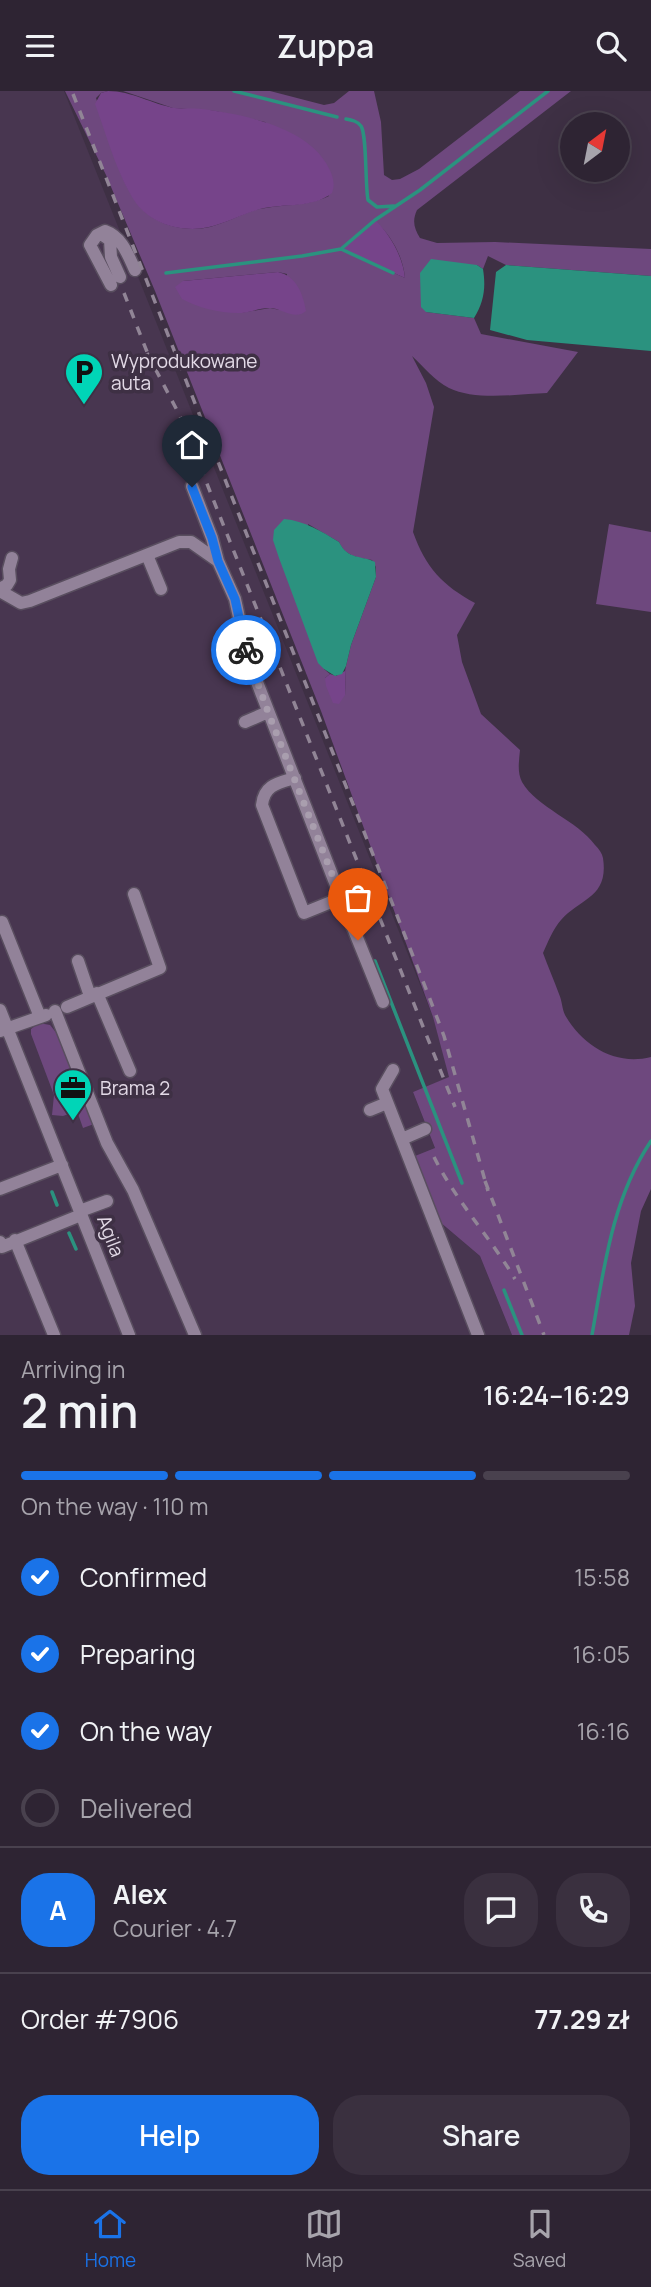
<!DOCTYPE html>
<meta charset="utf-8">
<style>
body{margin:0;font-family:Manrope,sans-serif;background:#3a303f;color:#f1f3f6;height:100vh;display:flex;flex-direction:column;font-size:26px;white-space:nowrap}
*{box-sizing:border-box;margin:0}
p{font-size:23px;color:#a7a4ac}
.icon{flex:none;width:38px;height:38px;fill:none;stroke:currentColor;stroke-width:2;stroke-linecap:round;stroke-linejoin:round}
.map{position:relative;height:1244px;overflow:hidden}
.panel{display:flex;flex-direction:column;background:#2e2433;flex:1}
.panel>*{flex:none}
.needle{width:46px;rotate:32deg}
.controls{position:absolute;left:560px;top:21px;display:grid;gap:14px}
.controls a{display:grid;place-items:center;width:70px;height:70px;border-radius:50%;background:#2e2433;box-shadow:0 7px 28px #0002,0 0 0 2px #49414e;font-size:35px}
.pin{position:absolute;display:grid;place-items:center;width:60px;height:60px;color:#fff;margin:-72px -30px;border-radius:50% 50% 50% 0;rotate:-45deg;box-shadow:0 0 7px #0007}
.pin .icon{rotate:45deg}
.courier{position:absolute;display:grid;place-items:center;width:70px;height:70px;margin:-35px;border:5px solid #1a73e8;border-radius:50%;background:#fff;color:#222;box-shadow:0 2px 9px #0007}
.head em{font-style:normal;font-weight:600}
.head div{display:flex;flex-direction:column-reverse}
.head{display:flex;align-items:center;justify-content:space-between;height:119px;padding:0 21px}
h1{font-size:46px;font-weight:600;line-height:52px}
.bar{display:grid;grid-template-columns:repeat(4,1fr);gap:10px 7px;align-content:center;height:84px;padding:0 21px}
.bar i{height:9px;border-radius:5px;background:#49414e}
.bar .selected{background:#1a73e8}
.bar p{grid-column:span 4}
.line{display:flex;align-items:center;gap:18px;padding:0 21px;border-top:2px solid #49414e}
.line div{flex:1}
.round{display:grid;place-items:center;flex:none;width:74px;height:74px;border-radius:28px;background:#3a303f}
ol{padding:0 21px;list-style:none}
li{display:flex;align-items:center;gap:21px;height:77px}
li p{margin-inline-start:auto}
li .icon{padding:7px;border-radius:50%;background:#1a73e8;color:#fff;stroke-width:4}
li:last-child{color:#a7a4ac}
li i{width:38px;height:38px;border:4px solid #49414e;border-radius:50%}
.action{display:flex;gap:14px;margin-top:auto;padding:14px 21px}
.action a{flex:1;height:80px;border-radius:28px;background:#1a73e8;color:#fff;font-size:28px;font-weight:600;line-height:80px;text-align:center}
.action a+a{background:#3a303f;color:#f1f3f6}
header{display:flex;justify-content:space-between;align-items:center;height:91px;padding:0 21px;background:#2e2433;font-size:32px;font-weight:600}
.tabs{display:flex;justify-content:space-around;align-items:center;height:98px;border-top:2px solid #49414e;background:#2e2433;font-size:19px;color:#a7a4ac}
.tabs a{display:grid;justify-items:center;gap:4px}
.tabs .selected{color:#1a73e8}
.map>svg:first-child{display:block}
.built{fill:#483650}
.green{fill:#6e487e;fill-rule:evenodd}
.forest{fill:#76448a}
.water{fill:#2b927f}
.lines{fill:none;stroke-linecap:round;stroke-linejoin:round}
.stream{stroke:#2b927f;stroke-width:3.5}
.minor-casing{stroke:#594e5f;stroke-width:15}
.minor{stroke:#928299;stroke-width:12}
.rail{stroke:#918596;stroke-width:3.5;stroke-dasharray:9 9;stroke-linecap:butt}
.done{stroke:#a99eae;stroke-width:7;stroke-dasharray:0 12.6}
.route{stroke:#1a73e8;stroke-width:9}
.labels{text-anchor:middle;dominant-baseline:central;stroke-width:7;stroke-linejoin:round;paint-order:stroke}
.poi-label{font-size:19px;fill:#e3dae7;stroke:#3e3044;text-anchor:start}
.street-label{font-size:19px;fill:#e3dae7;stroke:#3e3044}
</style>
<header><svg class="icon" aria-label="menu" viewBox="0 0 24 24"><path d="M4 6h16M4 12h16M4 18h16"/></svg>Zuppa<svg class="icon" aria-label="search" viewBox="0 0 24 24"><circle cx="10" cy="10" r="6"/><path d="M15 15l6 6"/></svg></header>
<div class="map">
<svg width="651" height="1244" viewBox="0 0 651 1244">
<rect width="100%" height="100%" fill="#3e3044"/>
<!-- built -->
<path class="built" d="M0 0H64L433 926 450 986 413 1001 435 1057 427 1120 480 1165 512 1244H0Z"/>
<!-- green -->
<path class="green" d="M65 0H108L101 2 96 7C107 39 117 85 137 112 153 134 185 142 210 136 225 132 240 124 255 119 280 113 306 116 329 105L265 31 215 20 173 17 123 0H116H270L324 14 334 12 349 0H374L381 31 384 84 392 89 400 88 419 78 520 0H571L417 119C412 130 414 137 420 147L437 152 495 151 651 158V185L506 174 488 165 483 178 477 174 426 221 474 227 481 243 578 261 547 302C518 303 475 310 449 297 435 290 423 275 412 265L426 292 434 316 413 441C426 477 442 494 475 512L457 544 462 571 481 623 520 659C519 670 517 681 522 691 537 717 577 729 595 754 599 758 602 762 603 767 609 807 580 807 561 829 553 838 548 851 543 862 548 876 554 889 559 903 562 909 562 918 565 924 583 955 615 975 651 966V1098L641 1120 631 1172 635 1215 629 1244H512L480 1165 427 1120 405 1069 435 1057 413 1001 449 986 433 926 321 620 155 200 106 84ZM375 130C391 144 403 165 405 187L342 158ZM278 181 287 183 280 219 270 217 240 222 183 190ZM308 433 339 451C345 465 358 467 372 469L376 476V486L351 554 346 575 345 604 325 587 330 583 324 578Z
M609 433 651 441V521L596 513Z
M39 932 50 934 58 944 94 1033 83 1037 77 1020 63 1025 52 1024 54 1004 31 943V938Z"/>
<!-- forest -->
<path class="forest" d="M108 0C132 0 151 13 175 17 184 18 193 17 202 18 241 23 304 35 326 72 332 82 336 92 332 102 312 118 283 112 260 118 243 123 226 132 209 136 184 142 152 134 136 112 117 84 107 45 95 13L101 2Z
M375 129C390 143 403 166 405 187L341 158Z
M278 181C296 185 303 202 306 220 294 230 283 217 269 217 260 217 251 221 242 222 222 223 199 217 182 208L175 196 183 190Z
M346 575 345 604 339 613 333 612 326 595 325 587 330 583 336 585 345 580Z"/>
<!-- water -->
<path class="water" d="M431 168 477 174 483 178C486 197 484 211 474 227L426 221 421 216 420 182Z
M506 174 651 185V260L527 249 490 239 496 181Z
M284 428C305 430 321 440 339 451 348 469 361 464 375 471L376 486 351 554 346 575 342 583 335 585 324 578 318 572 279 467 273 449 274 439Z"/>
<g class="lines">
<!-- stream -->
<path class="stream" d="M234 0 337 26
M346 28C352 29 357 30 361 35 367 44 365 93 368 109L377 116 394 115
M341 158 393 182
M166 182 302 165 341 158 375 129 420 99 548 0
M375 870 462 1092
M52 1101 57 1114
M69 1142 76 1158
M504 1199 522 1244
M592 1244C604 1177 612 1108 651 1050"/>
<defs>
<path id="minor" d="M101 143 110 149 111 166 120 186
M111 194 90 154 97 144 105 140C122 146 128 164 135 179
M192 395 212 447 218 470
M147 464 161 498
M0 498 7 494 10 489 9 478 12 467
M0 500 21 512 30 510 179 451H191L218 470 235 508 248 568 341 807 304 822 262 714C264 694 278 692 295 687
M245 631 268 621
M341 807 383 911
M2 831 40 926
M78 870 90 905
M97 902 130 980
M67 916 160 877 134 803
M0 919 129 1244
M55 920 107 1052 133 1099 195 1244
M0 940 46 924
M393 979 382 998 478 1244
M370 1019 387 1012
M402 1048 425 1038
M0 1098 62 1074
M80 1120 107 1110
M15 1149 54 1244
M0 1151 2 1156 81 1124"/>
</defs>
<!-- minor casing -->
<use href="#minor" class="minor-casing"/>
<!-- minor -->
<use href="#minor" class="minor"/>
<!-- rail -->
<path class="rail" d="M73 3 428 903 444 945 488 1100
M124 202 151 271
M147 262 180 325 455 1016
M434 1066C456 1110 490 1146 515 1188
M485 1090 544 1244"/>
</g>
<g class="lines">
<!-- done -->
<path class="done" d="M246 559 268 621 358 849"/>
<!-- route -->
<path class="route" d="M192 396 212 447 218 470 235 508 246 559"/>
</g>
<!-- icons -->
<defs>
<symbol id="parking-pin" viewBox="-11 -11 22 30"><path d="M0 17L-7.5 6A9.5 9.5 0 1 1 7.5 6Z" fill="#00d5b7" stroke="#3e3044"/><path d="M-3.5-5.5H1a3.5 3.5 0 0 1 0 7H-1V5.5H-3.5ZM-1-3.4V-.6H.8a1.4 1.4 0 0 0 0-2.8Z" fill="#111"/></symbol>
<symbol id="office-pin" viewBox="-11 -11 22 30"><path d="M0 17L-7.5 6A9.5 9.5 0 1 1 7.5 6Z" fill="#00d5b7" stroke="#3e3044"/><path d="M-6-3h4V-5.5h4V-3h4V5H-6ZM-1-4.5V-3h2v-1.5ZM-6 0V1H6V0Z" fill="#111"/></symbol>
</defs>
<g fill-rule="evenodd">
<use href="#parking-pin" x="62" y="259" width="44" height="60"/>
<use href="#office-pin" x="51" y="975" width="44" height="60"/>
</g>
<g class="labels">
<!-- poi labels -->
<g class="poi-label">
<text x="111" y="270">Wyprodukowane<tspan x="111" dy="22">auta</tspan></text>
<text x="100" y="997">Brama 2</text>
</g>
<!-- street labels -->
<g class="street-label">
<text transform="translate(111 1145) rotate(69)">Agila</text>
</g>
</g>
</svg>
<div class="controls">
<a><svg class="needle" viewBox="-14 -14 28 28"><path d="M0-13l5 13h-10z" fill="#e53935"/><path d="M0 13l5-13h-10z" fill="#a7a4ac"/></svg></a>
</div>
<div class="pin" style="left:358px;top:849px;background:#ea580c"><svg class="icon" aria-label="bag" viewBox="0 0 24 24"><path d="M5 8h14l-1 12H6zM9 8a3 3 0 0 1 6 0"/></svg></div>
<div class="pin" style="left:192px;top:396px;background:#1f2937"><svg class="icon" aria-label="home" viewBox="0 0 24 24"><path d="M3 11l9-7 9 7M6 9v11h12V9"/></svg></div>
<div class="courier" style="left:246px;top:559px"><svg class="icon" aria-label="bike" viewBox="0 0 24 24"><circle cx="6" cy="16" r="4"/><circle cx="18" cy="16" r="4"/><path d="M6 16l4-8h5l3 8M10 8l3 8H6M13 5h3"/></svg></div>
</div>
<section class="panel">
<div class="head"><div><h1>2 min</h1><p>Arriving in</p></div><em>16:24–16:29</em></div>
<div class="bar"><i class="selected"></i><i class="selected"></i><i class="selected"></i><i></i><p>On the way · 110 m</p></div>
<ol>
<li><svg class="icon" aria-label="check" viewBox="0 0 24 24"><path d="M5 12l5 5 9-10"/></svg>Confirmed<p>15:58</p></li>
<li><svg class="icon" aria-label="check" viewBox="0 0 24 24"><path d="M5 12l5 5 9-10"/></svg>Preparing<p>16:05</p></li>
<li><svg class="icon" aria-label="check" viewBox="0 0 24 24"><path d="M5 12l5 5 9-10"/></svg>On the way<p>16:16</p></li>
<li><i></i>Delivered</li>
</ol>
<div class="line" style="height:126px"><b class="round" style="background:#1a73e8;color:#fff">A</b><div><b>Alex</b><p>Courier · 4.7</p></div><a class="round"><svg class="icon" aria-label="chat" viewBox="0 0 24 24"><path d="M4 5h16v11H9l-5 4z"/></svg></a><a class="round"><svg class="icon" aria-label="phone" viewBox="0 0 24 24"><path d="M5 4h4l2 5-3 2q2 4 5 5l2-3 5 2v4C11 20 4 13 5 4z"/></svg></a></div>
<div class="line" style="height:91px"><div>Order #7906</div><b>77.29 zł</b></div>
<div class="action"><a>Help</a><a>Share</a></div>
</section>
<nav class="tabs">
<a class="selected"><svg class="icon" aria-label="home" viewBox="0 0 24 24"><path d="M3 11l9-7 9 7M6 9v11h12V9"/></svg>Home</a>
<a><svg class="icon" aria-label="map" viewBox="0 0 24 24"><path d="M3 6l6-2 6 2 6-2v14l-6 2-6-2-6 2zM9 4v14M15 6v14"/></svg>Map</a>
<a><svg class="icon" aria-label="saved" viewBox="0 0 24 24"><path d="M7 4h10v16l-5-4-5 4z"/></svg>Saved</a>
</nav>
